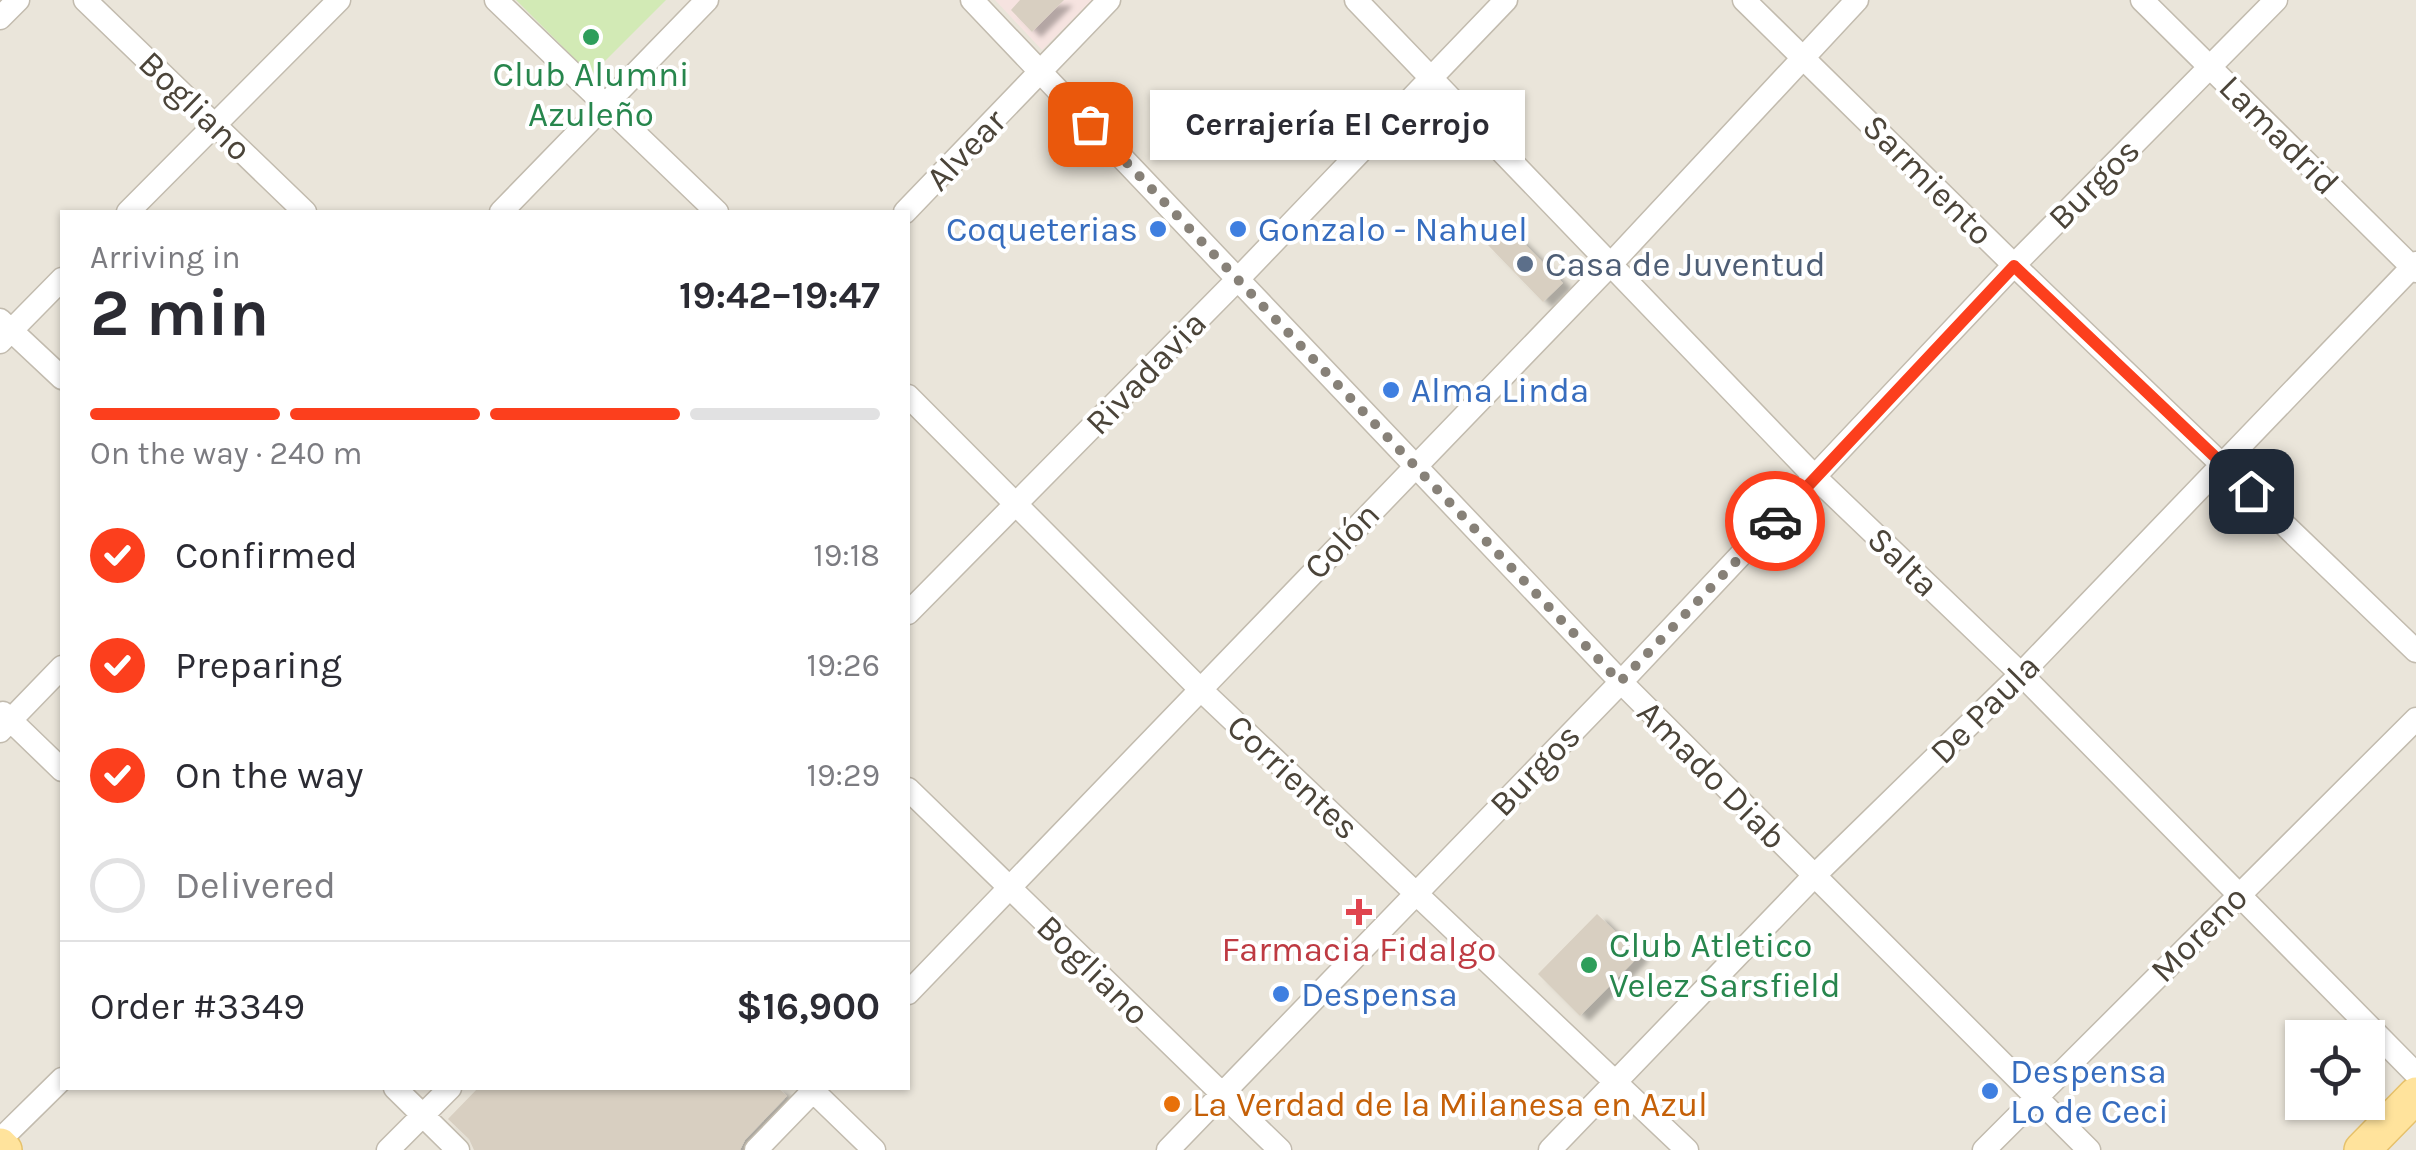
<!DOCTYPE html>
<meta charset="utf-8">
<style>
body{margin:0;font-family:Karla,sans-serif;background:#f2f2f3;color:#2b2b33;height:100vh;display:flex;flex-direction:column;font-size:38px;white-space:nowrap}
*{box-sizing:border-box;margin:0}
p{font-size:32px;color:#7c7c81}
.icon{flex:none;width:55px;height:55px;fill:none;stroke:currentColor;stroke-width:2;stroke-linecap:round;stroke-linejoin:round}
.map{position:relative;flex:1;overflow:hidden}
.sheet{position:absolute;left:60px;top:210px;width:850px;height:880px;display:flex;flex-direction:column;background:#fff;border-radius:0px;box-shadow:0 2px 8px #0004}
.sheet>*{flex:none}
.tools{position:absolute;left:2285px;top:1020px;display:grid;gap:20px}
.tools a{display:grid;place-items:center;width:100px;height:100px;border-radius:0px;background:#fff;box-shadow:0 2px 8px #0004;font-size:50px}
.pin{position:absolute;display:grid;place-items:center;width:85px;height:85px;color:#fff;margin:-42px;border-radius:20px;box-shadow:0 5px 15px #0006}
.courier{position:absolute;display:grid;place-items:center;width:100px;height:100px;margin:-50px;border:8px solid #fc3f1d;border-radius:50%;background:#fff;color:#222;box-shadow:0 2px 12px #0007}
.bubble{position:absolute;height:70px;border-radius:0px;background:#fff;box-shadow:0 2px 8px #0004;font-size:32px;font-weight:700;line-height:70px;text-align:center}
.head em{font-style:normal;font-weight:700}
.head div{display:flex;flex-direction:column-reverse}
.head{display:flex;align-items:center;justify-content:space-between;height:170px;padding:0 30px}
h1{font-size:65px;font-weight:700;line-height:75px}
.bar{display:grid;grid-template-columns:repeat(4,1fr);gap:15px 10px;align-content:center;height:120px;padding:0 30px}
.bar i{height:12px;border-radius:8px;background:#e1e1e2}
.bar .selected{background:#fc3f1d}
.bar p{grid-column:span 4}
.line{display:flex;align-items:center;gap:25px;padding:0 30px;border-top:2px solid #e1e1e2}
.line div{flex:1}
ol{padding:0 30px;list-style:none}
li{display:flex;align-items:center;gap:30px;height:110px}
li p{margin-inline-start:auto}
li .icon{padding:10px;border-radius:50%;background:#fc3f1d;color:#fff;stroke-width:4}
li:last-child{color:#7c7c81}
li i{width:55px;height:55px;border:5px solid #e1e1e2;border-radius:50%}
.map>svg:first-child{display:block}
.residential{fill:#eae5da;fill-rule:evenodd}
.medical{fill:#f6e3e0}
.green{fill:#d2eab5}
.building{fill:#d8cfc1;filter:url(#shadow)}
.lines{fill:none;stroke-linecap:round;stroke-linejoin:round}
.street-casing{stroke:#c2bbae;stroke-width:25}
.primary-casing{stroke:#e6c16a;stroke-width:38}
.street{stroke:#fff;stroke-width:22}
.primary{stroke:#ffe39c;stroke-width:35}
.done{stroke:#878178;stroke-width:10;stroke-dasharray:0 18}
.route{stroke:#fc3f1d;stroke-width:12}
.leisure-dot{fill:#2e9e5b;stroke:#fff;stroke-width:4}
.shop-dot{fill:#3f7fe0;stroke:#fff;stroke-width:4}
.service-dot{fill:#5c6f8a;stroke:#fff;stroke-width:4}
.health-dot{fill:#e0444e;stroke:#fff;stroke-width:4}
.food-dot{fill:#e8710a;stroke:#fff;stroke-width:4}
.labels{text-anchor:middle;dominant-baseline:central;stroke-width:8;stroke-linejoin:round;paint-order:stroke}
.leisure-label{font-size:35px;fill:#27864d;stroke:#fff}
.street-label{font-size:35px;fill:#4b4439;stroke:#fff}
.shop-label{font-size:35px;fill:#366cbe;stroke:#fff;text-anchor:start}
.service-label{font-size:35px;fill:#4e5e75;stroke:#fff;text-anchor:start}
.health-label{font-size:35px;fill:#be3a42;stroke:#fff}
.food-label{font-size:35px;fill:#c56008;stroke:#fff;text-anchor:start}
</style>
<div class="map">
<svg width="2416" height="1150" viewBox="0 0 2416 1150">
<defs>
<filter id="shadow"><feDropShadow dx="9" dy="5.5" stdDeviation="2.5" flood-color="#0004"/></filter>
</defs>
<rect width="100%" height="100%" fill="#f6f3ec"/>
<!-- residential -->
<path class="residential" d="M0 0H2416V1150H0ZM62 212H908V1088H62ZM2302 1038H2368V1102H2302Z"/>
<!-- medical -->
<path class="medical" d="M995 0H1092L1042 50Z"/>
<!-- green -->
<path class="green" d="M516 0H666L591 75Z"/>
<!-- building -->
<path class="building" d="M1020 0H1064L1032 32 1011 10Z
M1506 225 1563 283 1543 302 1487 244Z
M1597 914 1640 955 1580 1016 1538 974Z
M478 1088H778L787 1096 745 1140 740 1150H474L469 1139 448 1119Z"/>
<g class="lines">
<defs>
<path id="street" d="M85 0 305 212
M496 0 717 212
M972 0 1621 682 2089 1150
M1356 0 1816 478 2021 674 2416 1074
M1744 0 2014 265 2416 651
M2142 0 2416 271
M0 18 18 0
M128 212 339 0
M501 212 707 0
M905 212 1109 0
M0 320 62 378
M0 342 62 279
M908 396 1200 689 1687 1150
M908 613 1239 278 1506 0
M3 713 62 770
M0 731 62 667
M908 789 1280 1150
M908 993 1612 263 1857 0
M395 1088 458 1150
M810 1088 874 1150
M0 1140 62 1079
M388 1150 450 1088
M756 1150 816 1088
M1168 1150 1621 682 2014 265 2276 0
M1550 1150 1813 877 2021 674 2416 263
M1984 1150 2416 719"/>
<path id="primary" d="M0 1146 4 1150
M2362 1150 2416 1095"/>
</defs>
<!-- street casing -->
<use href="#street" class="street-casing"/>
<!-- primary casing -->
<use href="#primary" class="primary-casing"/>
<!-- street -->
<use href="#street" class="street"/>
<!-- primary -->
<use href="#primary" class="primary"/>
</g>
<g class="lines">
<!-- done -->
<path class="done" d="M1090 124 1620 682 1775 521"/>
<!-- route -->
<path class="route" d="M1775 521 2014 266 2251 491"/>
</g>
<!-- markers -->
<g class="leisure-dot">
<circle cx="591" cy="37" r="10"/>
<circle cx="1589" cy="965" r="10"/>
</g>
<g class="shop-dot">
<circle cx="1158" cy="229" r="10"/>
<circle cx="1238" cy="229" r="10"/>
<circle cx="1391" cy="390" r="10"/>
<circle cx="1281" cy="994" r="10"/>
<circle cx="1990" cy="1091" r="10"/>
</g>
<circle class="service-dot" cx="1525" cy="264" r="10"/>
<path class="health-dot" d="M1354 897h10v10h10v10h-10v10h-10v-10h-10v-10h10z"/>
<circle class="food-dot" cx="1172" cy="1104" r="10"/>
<g class="labels">
<!-- leisure labels -->
<g class="leisure-label">
<text x="591" y="74">Club Alumni<tspan x="591" dy="40">Azuleño</tspan></text>
<text x="1609" y="945" text-anchor="start">Club Atletico<tspan x="1609" dy="40">Velez Sarsfield</tspan></text>
</g>
<!-- street labels -->
<g class="street-label">
<text transform="translate(195 106) rotate(44)">Bogliano</text>
<text transform="translate(2279 135) rotate(45)">Lamadrid</text>
<text transform="translate(966 150) rotate(-46)">Alvear</text>
<text transform="translate(1928 180) rotate(45)">Sarmiento</text>
<text transform="translate(2094 184) rotate(-45)">Burgos</text>
<text transform="translate(1146 373) rotate(-46)">Rivadavia</text>
<text transform="translate(1342 541) rotate(-46)">Colón</text>
<text transform="translate(1903 562) rotate(44)">Salta</text>
<text transform="translate(1985 709) rotate(-45)">De Paula</text>
<text transform="translate(1535 770) rotate(-46)">Burgos</text>
<text transform="translate(1712 775) rotate(45)">Amado Diab</text>
<text transform="translate(1293 777) rotate(43)">Corrientes</text>
<text transform="translate(2199 934) rotate(-45)">Moreno</text>
<text transform="translate(1093 970) rotate(44)">Bogliano</text>
</g>
<!-- shop labels -->
<g class="shop-label">
<text x="1138" y="229" text-anchor="end">Coqueterias</text>
<text x="1258" y="229">Gonzalo - Nahuel</text>
<text x="1411" y="390">Alma Linda</text>
<text x="1301" y="994">Despensa</text>
<text x="2010" y="1071">Despensa<tspan x="2010" dy="40">Lo de Ceci</tspan></text>
</g>
<!-- service labels -->
<g class="service-label">
<text x="1545" y="264">Casa de Juventud</text>
</g>
<!-- health labels -->
<g class="health-label">
<text x="1359" y="949">Farmacia Fidalgo</text>
</g>
<!-- food labels -->
<g class="food-label">
<text x="1192" y="1104">La Verdad de la Milanesa en Azul</text>
</g>
</g>
</svg>
<div class="tools">
<a><svg class="icon" aria-label="locate" viewBox="0 0 24 24"><circle cx="12" cy="12" r="6"/><path d="M12 2v4M12 18v4M2 12h4M18 12h4"/></svg></a>
</div>
<div class="pin" style="left:1090px;top:124px;background:#ea580c"><svg class="icon" aria-label="bag" viewBox="0 0 24 24"><path d="M5 8h14l-1 12H6zM9 8a3 3 0 0 1 6 0"/></svg></div>
<div class="pin" style="left:2251px;top:491px;background:#1f2937"><svg class="icon" aria-label="home" viewBox="0 0 24 24"><path d="M3 11l9-7 9 7M6 9v11h12V9"/></svg></div>
<div class="courier" style="left:1775px;top:521px"><svg class="icon" aria-label="car" viewBox="0 0 24 24"><path d="M5 17H2v-5l4-1 3-4h7l3 4 3 1v5h-3M9 17h6M6 11h13"/><circle cx="7" cy="17" r="2"/><circle cx="17" cy="17" r="2"/></svg></div>
<div class="bubble" style="left:1150px;top:90px;width:375px">Cerrajería El Cerrojo</div>
<section class="sheet">
<div class="head"><div><h1>2 min</h1><p>Arriving in</p></div><em>19:42–19:47</em></div>
<div class="bar"><i class="selected"></i><i class="selected"></i><i class="selected"></i><i></i><p>On the way · 240 m</p></div>
<ol>
<li><svg class="icon" aria-label="check" viewBox="0 0 24 24"><path d="M5 12l5 5 9-10"/></svg>Confirmed<p>19:18</p></li>
<li><svg class="icon" aria-label="check" viewBox="0 0 24 24"><path d="M5 12l5 5 9-10"/></svg>Preparing<p>19:26</p></li>
<li><svg class="icon" aria-label="check" viewBox="0 0 24 24"><path d="M5 12l5 5 9-10"/></svg>On the way<p>19:29</p></li>
<li><i></i>Delivered</li>
</ol>
<div class="line" style="height:130px"><div>Order #3349</div><b>$16,900</b></div>
</section>
</div>
